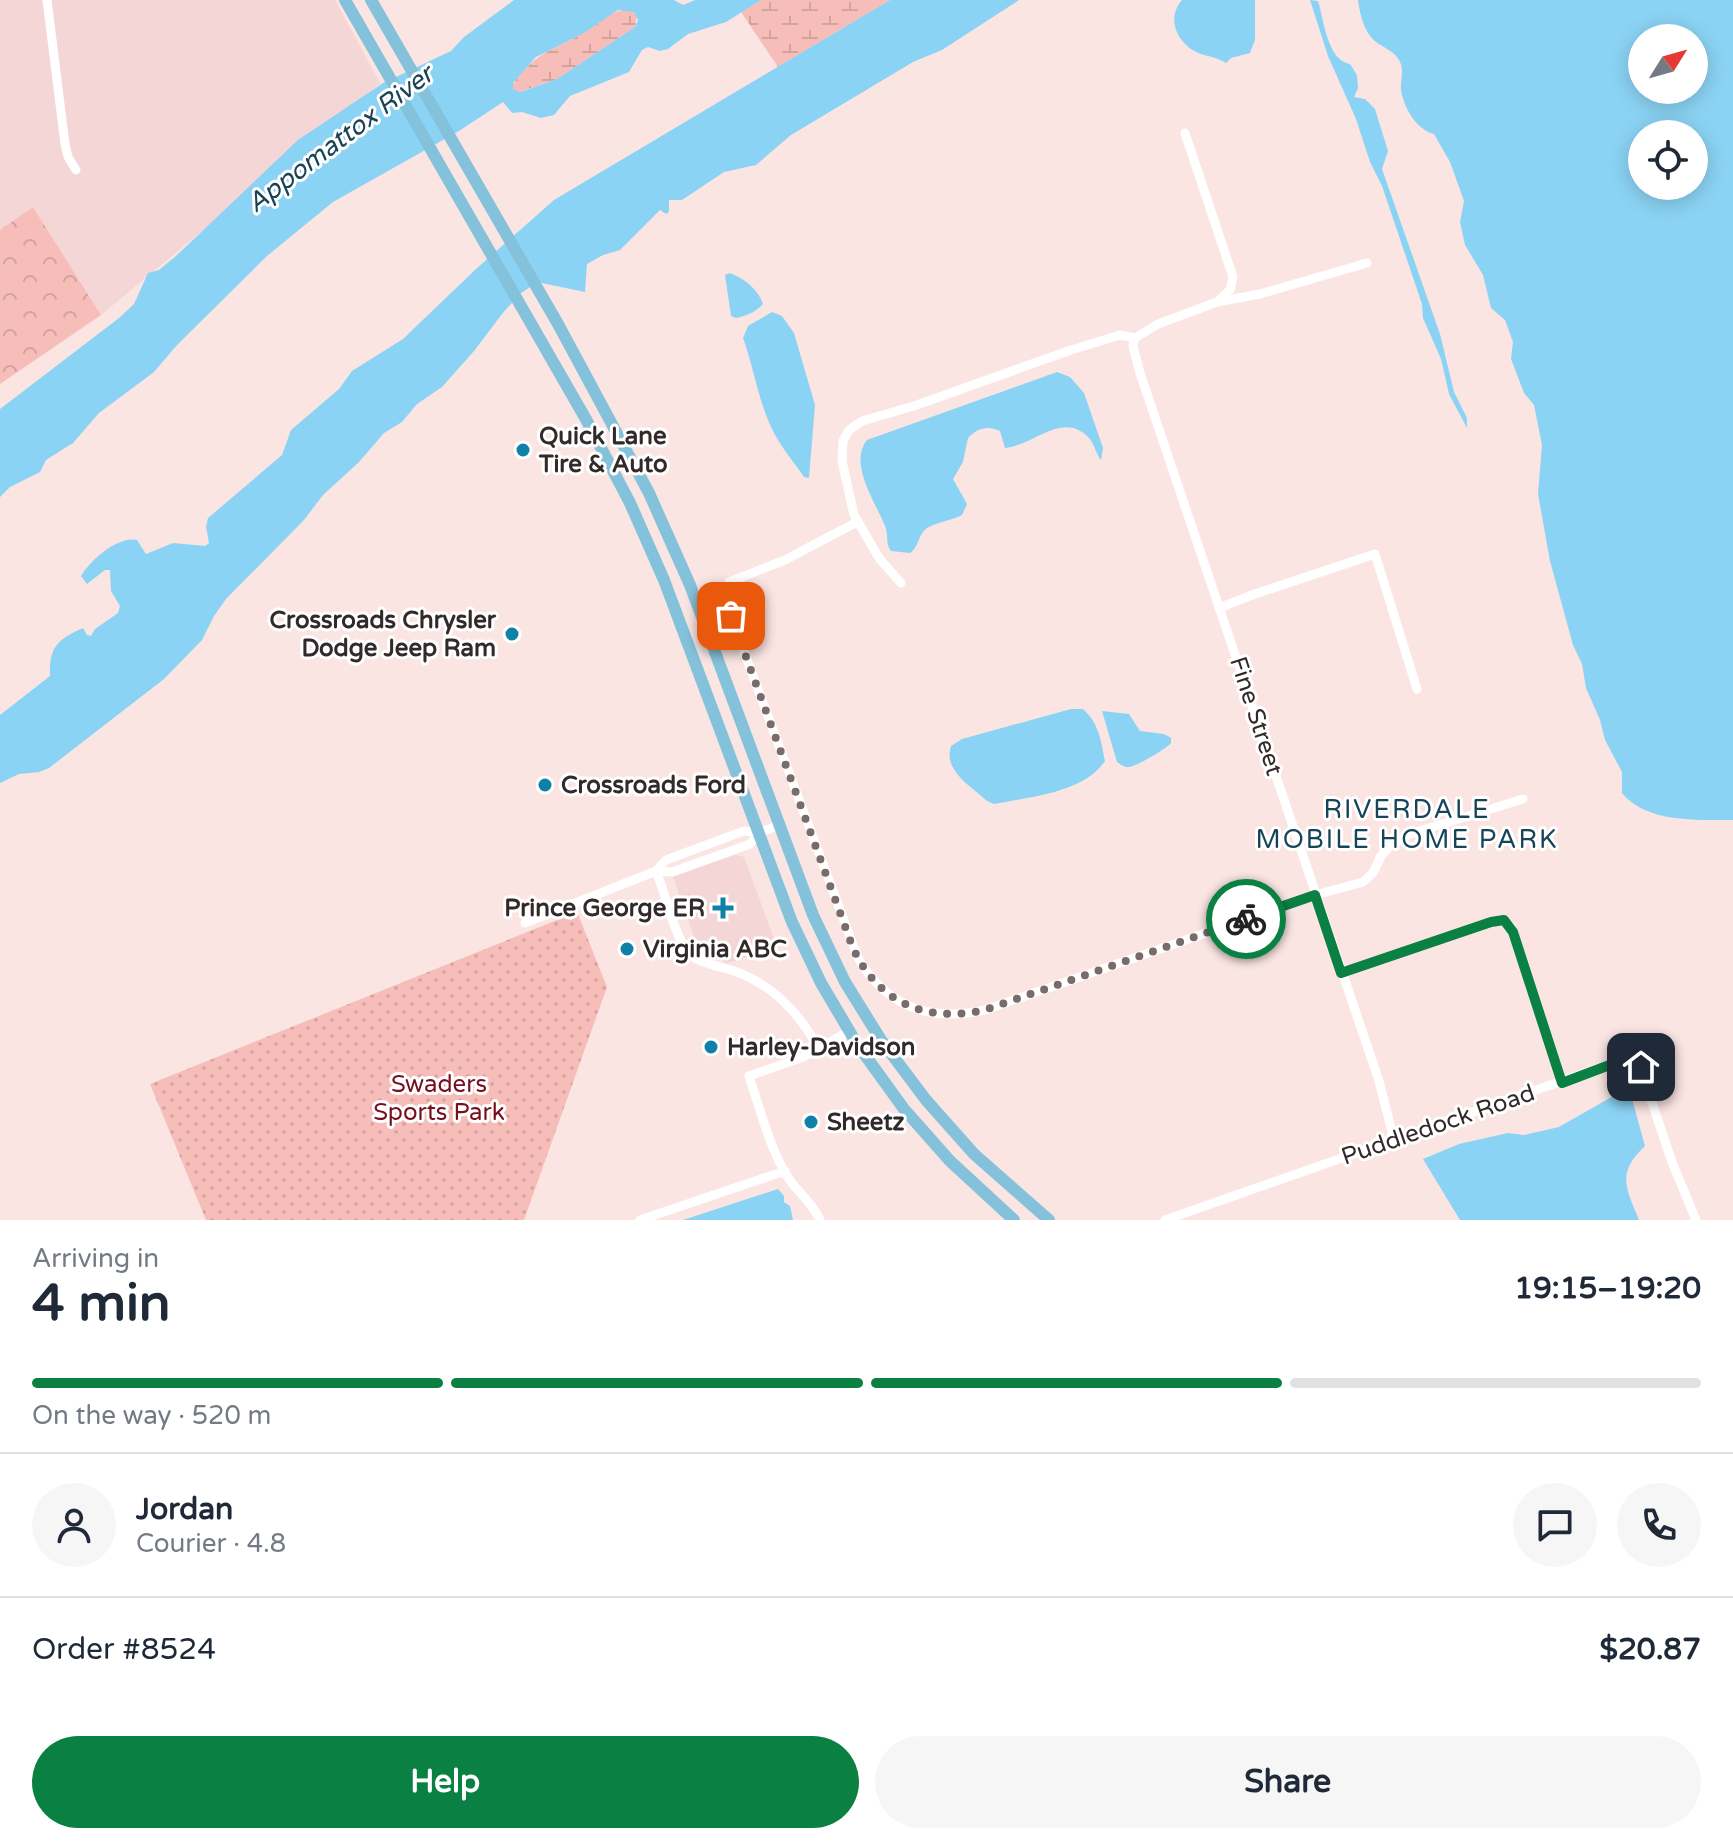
<!DOCTYPE html>
<meta charset="utf-8">
<style>
body{margin:0;font-family:"Varela Round",sans-serif;background:#f6f6f7;color:#1f2937;height:100vh;display:flex;flex-direction:column;font-size:30px;white-space:nowrap}
*{box-sizing:border-box;margin:0}
p{font-size:26px;color:#747a83}
.icon{flex:none;width:44px;height:44px;fill:none;stroke:currentColor;stroke-width:2;stroke-linecap:round;stroke-linejoin:round}
.map{position:relative;height:1220px;overflow:hidden}
.details{display:flex;flex-direction:column;background:#fff;flex:1}
.details>*{flex:none}
.needle{width:52px;rotate:53deg}
.fabs{position:absolute;left:1628px;top:24px;display:grid;gap:16px}
.fabs a{display:grid;place-items:center;width:80px;height:80px;border-radius:50%;background:#fff;box-shadow:0 4px 20px #0003;font-size:40px}
.pin{position:absolute;display:grid;place-items:center;width:68px;height:68px;color:#fff;margin:-34px;border-radius:16px;box-shadow:0 4px 12px #0006}
.courier{position:absolute;display:grid;place-items:center;width:80px;height:80px;margin:-40px;border:6px solid #0b8043;border-radius:50%;background:#fff;color:#222;box-shadow:0 2px 10px #0007}
.headline em{font-style:normal;font-weight:700}
.headline div{display:flex;flex-direction:column-reverse}
.headline{display:flex;align-items:center;justify-content:space-between;height:136px;padding:0 32px}
h1{font-size:52px;font-weight:700;line-height:60px}
.bar{display:grid;grid-template-columns:repeat(4,1fr);gap:12px 8px;align-content:center;height:96px;padding:0 32px}
.bar i{height:10px;border-radius:6px;background:#e0e1e3}
.bar .on{background:#0b8043}
.bar p{grid-column:span 4}
.line{display:flex;align-items:center;gap:20px;padding:0 32px;border-top:2px solid #e0e1e3}
.line div{flex:1}
.round{display:grid;place-items:center;flex:none;width:84px;height:84px;border-radius:42px;background:#f6f6f7}
.button{display:flex;gap:16px;margin-top:auto;padding:16px 32px}
.button a{flex:1;height:92px;border-radius:48px;background:#0b8043;color:#fff;font-size:32px;font-weight:700;line-height:92px;text-align:center}
.button a+a{background:#f6f6f7;color:#1f2937}
.map>svg:first-child{display:block}
.built{fill:#f3d6d5}
.forest{fill:url(#forest-crowns)}
.wetland{fill:url(#wetland-marsh)}
.park{fill:url(#park-dots)}
.water{fill:#8bd3f4;fill-rule:evenodd}
.lines{fill:none;stroke-linecap:round;stroke-linejoin:round}
.minor{stroke:#fff;stroke-width:9}
.major{stroke:#84c2db;stroke-width:12}
.done{stroke:#786b6b;stroke-width:8;stroke-dasharray:0 14.4}
.route{stroke:#0b8043;stroke-width:10}
.poi-dot{fill:#0f81a8;stroke:#fff;stroke-width:3}
.labels{text-anchor:middle;dominant-baseline:central;stroke-width:6;stroke-linejoin:round;paint-order:stroke}
.poi-label{font-size:24px;font-weight:bold;fill:#322a2a;stroke:#fff;text-anchor:start}
.street-label{font-size:24px;fill:#322a2a;stroke:#fff}
.park-label{font-size:24px;fill:#770e1b;stroke:#fff}
.water-label{font-size:26px;font-style:italic;fill:#1a4355;stroke:#fff}
.neighbourhood-label{font-size:26px;letter-spacing:2px;fill:#164559;stroke:#fff}
</style>
<div class="map">
<svg width="1733" height="1220" viewBox="0 0 1733 1220">
<defs>
<pattern id="forest-crowns" width="20" height="18" patternUnits="userSpaceOnUse" patternTransform="scale(2)"><rect width="20" height="18" fill="#f6bdb9"/><path d="M2 6a3 3 0 1 1 6 0M12 15a3 3 0 1 1 6 0" fill="none" stroke="#d3a39f"/></pattern>
<pattern id="wetland-marsh" width="20" height="14" patternUnits="userSpaceOnUse" patternTransform="scale(2)"><rect width="20" height="14" fill="#f6bdb9"/><path d="M1 5h8M5 5V1M11 12h8M15 12V8" fill="none" stroke="#d3a39f"/></pattern>
<pattern id="park-dots" width="8" height="8" patternUnits="userSpaceOnUse" patternTransform="scale(2)"><rect width="8" height="8" fill="#f6bdb9"/><path d="M2 2h.1M6 6h.1" fill="none" stroke="#d3a39f" stroke-width="1.8" stroke-linecap="round"/></pattern>
</defs>
<rect width="100%" height="100%" fill="#fae5e3"/>
<!-- built -->
<path class="built" d="M0 0H335L380 83 101 315 33 207 0 230Z
M735 855 744 857 774 939 759 944 761 953 727 963 699 950 673 877Z"/>
<!-- forest -->
<path class="forest" d="M33 207 101 315 0 384V230Z"/>
<!-- wetland -->
<path class="wetland" d="M761 0H890L778 67 741 12Z
M630 9 637 16 635 27 557 79 519 92 513 89V84C539 49 551 52 585 32 601 23 610 10 630 9Z"/>
<!-- park -->
<path class="park" d="M577 912 607 987 524 1220H206L150 1084Z"/>
<!-- water -->
<path class="water" d="M514 0H674L683 5 695 0H761L726 22 688 34 668 49 660 51 648 47 642 50 629 72 570 96 554 115 541 118 522 112 512 113 503 102 459 131 333 202 267 256 177 345 154 372 99 413 73 443 46 460 40 472 10 487 0 497V409L119 318 134 304 148 273 159 270 176 256 298 140 383 83 451 51 464 37ZM618 10 634 12 638 20 635 27 557 79 520 92 513 89V83L536 57 584 33Z
M890 0H1019L942 50 913 62 791 135 756 165 724 172 682 200H669V212L666 214 660 210 620 250 603 255 587 264 585 292 537 282 520 294 502 314 474 351 442 387 417 404 402 422 384 433 359 462 323 495 304 520 226 599 214 616 202 640 164 679 49 768 39 772 19 774 0 783V715L50 676C49 647 57 640 83 628L87 635 91 636 95 629 118 613 120 606 111 591 110 570H105L87 584 81 576C90 561 117 536 137 540L146 554 173 543 205 546 209 543 206 527 208 518 282 455 291 430 339 389 352 371 403 339 476 269 554 200Z
M1182 0H1255V40L1250 53 1231 58 1226 63C1216 56 1200 56 1191 49 1174 37 1168 16 1182 0Z
M1310 0 1318 1C1324 20 1327 60 1350 64L1357 75 1358 88 1354 97 1365 99 1375 109 1388 151 1382 169 1440 334 1454 392 1467 418V428L1449 394 1441 359 1423 318 1422 304 1382 186 1370 162 1356 119 1328 56Z
M1358 0H1733V820C1698 820 1646 823 1622 793V772L1605 740 1600 720 1586 688 1582 664 1573 645 1550 561 1538 494 1542 445 1534 405 1524 393 1511 359 1513 342 1505 320 1491 308 1483 275 1465 245 1460 222 1464 201 1450 162 1434 134C1416 129 1404 108 1401 90 1400 80 1405 70 1399 60 1394 52 1387 49 1379 44 1365 36 1360 15 1358 0ZM1642 38H1694V90H1642ZM1642 134H1694V186H1642Z
M730 273C745 279 758 289 763 304 756 312 746 316 736 318L731 316 725 275Z
M772 312 782 316 794 333 815 405 809 478 804 477C794 462 780 446 772 429 758 400 754 368 743 338L748 326Z
M1057 372 1070 377 1084 393 1103 448 1101 460C1096 454 1095 445 1089 438 1063 410 1035 445 1005 448L1000 431C986 425 978 428 968 438L963 462 953 479 967 504 962 515C951 521 940 521 929 527 918 532 920 546 910 553L891 551C885 543 889 535 885 526 876 503 848 464 867 440Z
M1071 709H1083C1099 723 1101 741 1105 761 1084 793 1029 797 994 804L987 801C971 786 943 771 951 746L962 739Z
M1102 711 1129 714 1140 731 1164 734 1171 738V743C1166 749 1137 766 1129 767 1125 768 1120 764 1117 762Z
M1622 1091 1632 1099 1645 1146C1616 1173 1626 1188 1639 1220H1460L1423 1159 1459 1144 1508 1133 1524 1135 1559 1127Z
M778 1189 784 1196V1202L790 1206 793 1220H683Z"/>
<g class="lines">
<!-- minor -->
<path class="minor" d="M47 0 65 144 68 157 76 170
M1185 133 1233 277 1230 290 1217 302
M1135 338 1133 346 1140 373 1379 1081 1394 1140
M1135 338 1158 324 1217 302 1260 294 1367 263
M857 522 785 560 729 582 725 590 724 598 858 958C887 1008 931 1022 985 1010L1315 895 1363 882 1373 873 1381 856 1389 847 1410 834 1523 799
M901 583 879 558 854 515 842 461 843 441 849 430 862 421 914 406 1068 351 1120 335 1135 338
M1219 608 1252 595 1375 554 1417 689
M656 871C666 894 673 933 688 952 698 964 720 966 734 971 772 984 800 1014 819 1049
M656 871 672 872 750 844 759 833 779 825
M525 923 656 871 666 860 744 831 759 833
M1341 973 1491 922 1504 920 1511 927 1562 1083
M640 1220 785 1171
M820 1220C812 1202 797 1192 787 1176 769 1146 760 1109 749 1076L803 1057 850 1031
M1165 1220 1636 1055 1672 1162 1696 1220"/>
<!-- major -->
<path class="major" d="M345 0 587 421 630 503 664 580 792 922 821 983 857 1044 904 1109 950 1161 1014 1220
M371 0 558 324 649 493 690 585 813 915 845 982 881 1040 926 1100 974 1154 1049 1220"/>
</g>
<g class="lines">
<!-- done -->
<path class="done" d="M731 616 853 948C879 1004 927 1023 985 1010L1246 919"/>
<!-- route -->
<path class="route" d="M1246 919 1315 895 1341 973 1491 922 1504 920 1513 932 1562 1083 1636 1055 1641 1067"/>
</g>
<!-- markers -->
<g class="poi-dot">
<circle cx="523" cy="450" r="8"/>
<circle cx="512" cy="634" r="8"/>
<circle cx="545" cy="785" r="8"/>
<path d="M719 896h8v8h8v8h-8v8h-8v-8h-8v-8h8z"/>
<circle cx="627" cy="949" r="8"/>
<circle cx="711" cy="1047" r="8"/>
<circle cx="811" cy="1122" r="8"/>
</g>
<g class="labels">
<!-- poi labels -->
<g class="poi-label">
<text x="539" y="436">Quick Lane<tspan x="539" dy="28">Tire &amp; Auto</tspan></text>
<text x="496" y="620" text-anchor="end">Crossroads Chrysler<tspan x="496" dy="28">Dodge Jeep Ram</tspan></text>
<text x="561" y="785">Crossroads Ford</text>
<text x="705" y="908" text-anchor="end">Prince George ER</text>
<text x="643" y="949">Virginia ABC</text>
<text x="727" y="1047">Harley-Davidson</text>
<text x="827" y="1122">Sheetz</text>
</g>
<!-- street labels -->
<g class="street-label">
<text transform="translate(1256 716) rotate(72)">Fine Street</text>
<text transform="translate(1438 1125) rotate(-19)">Puddledock Road</text>
</g>
<!-- park labels -->
<g class="park-label">
<text x="439" y="1084">Swaders<tspan x="439" dy="28">Sports Park</tspan></text>
</g>
<!-- water labels -->
<g class="water-label">
<text transform="translate(340 139) rotate(-37)">Appomattox River</text>
</g>
<!-- neighbourhood labels -->
<g class="neighbourhood-label">
<text x="1407" y="809">RIVERDALE<tspan x="1407" dy="30">MOBILE HOME PARK</tspan></text>
</g>
</g>
</svg>
<div class="fabs">
<a><svg class="needle" viewBox="-14 -14 28 28"><path d="M0-13l5 13h-10z" fill="#e53935"/><path d="M0 13l5-13h-10z" fill="#747a83"/></svg></a>
<a><svg class="icon" aria-label="locate" viewBox="0 0 24 24"><circle cx="12" cy="12" r="6"/><path d="M12 2v4M12 18v4M2 12h4M18 12h4"/></svg></a>
</div>
<div class="pin" style="left:731px;top:616px;background:#ea580c"><svg class="icon" aria-label="bag" viewBox="0 0 24 24"><path d="M5 8h14l-1 12H6zM9 8a3 3 0 0 1 6 0"/></svg></div>
<div class="pin" style="left:1641px;top:1067px;background:#1f2937"><svg class="icon" aria-label="home" viewBox="0 0 24 24"><path d="M3 11l9-7 9 7M6 9v11h12V9"/></svg></div>
<div class="courier" style="left:1246px;top:919px"><svg class="icon" aria-label="bike" viewBox="0 0 24 24"><circle cx="6" cy="16" r="4"/><circle cx="18" cy="16" r="4"/><path d="M6 16l4-8h5l3 8M10 8l3 8H6M13 5h3"/></svg></div>
</div>
<section class="details">
<div class="headline"><div><h1>4 min</h1><p>Arriving in</p></div><em>19:15–19:20</em></div>
<div class="bar"><i class="on"></i><i class="on"></i><i class="on"></i><i></i><p>On the way · 520 m</p></div>
<div class="line" style="height:144px"><a class="round"><svg class="icon" aria-label="person" viewBox="0 0 24 24"><circle cx="12" cy="8" r="4"/><path d="M4 21q1-7 8-7t8 7"/></svg></a><div><b>Jordan</b><p>Courier · 4.8</p></div><a class="round"><svg class="icon" aria-label="chat" viewBox="0 0 24 24"><path d="M4 5h16v11H9l-5 4z"/></svg></a><a class="round"><svg class="icon" aria-label="phone" viewBox="0 0 24 24"><path d="M5 4h4l2 5-3 2q2 4 5 5l2-3 5 2v4C11 20 4 13 5 4z"/></svg></a></div>
<div class="line" style="height:104px"><div>Order #8524</div><b>$20.87</b></div>
<div class="button"><a>Help</a><a>Share</a></div>
</section>
